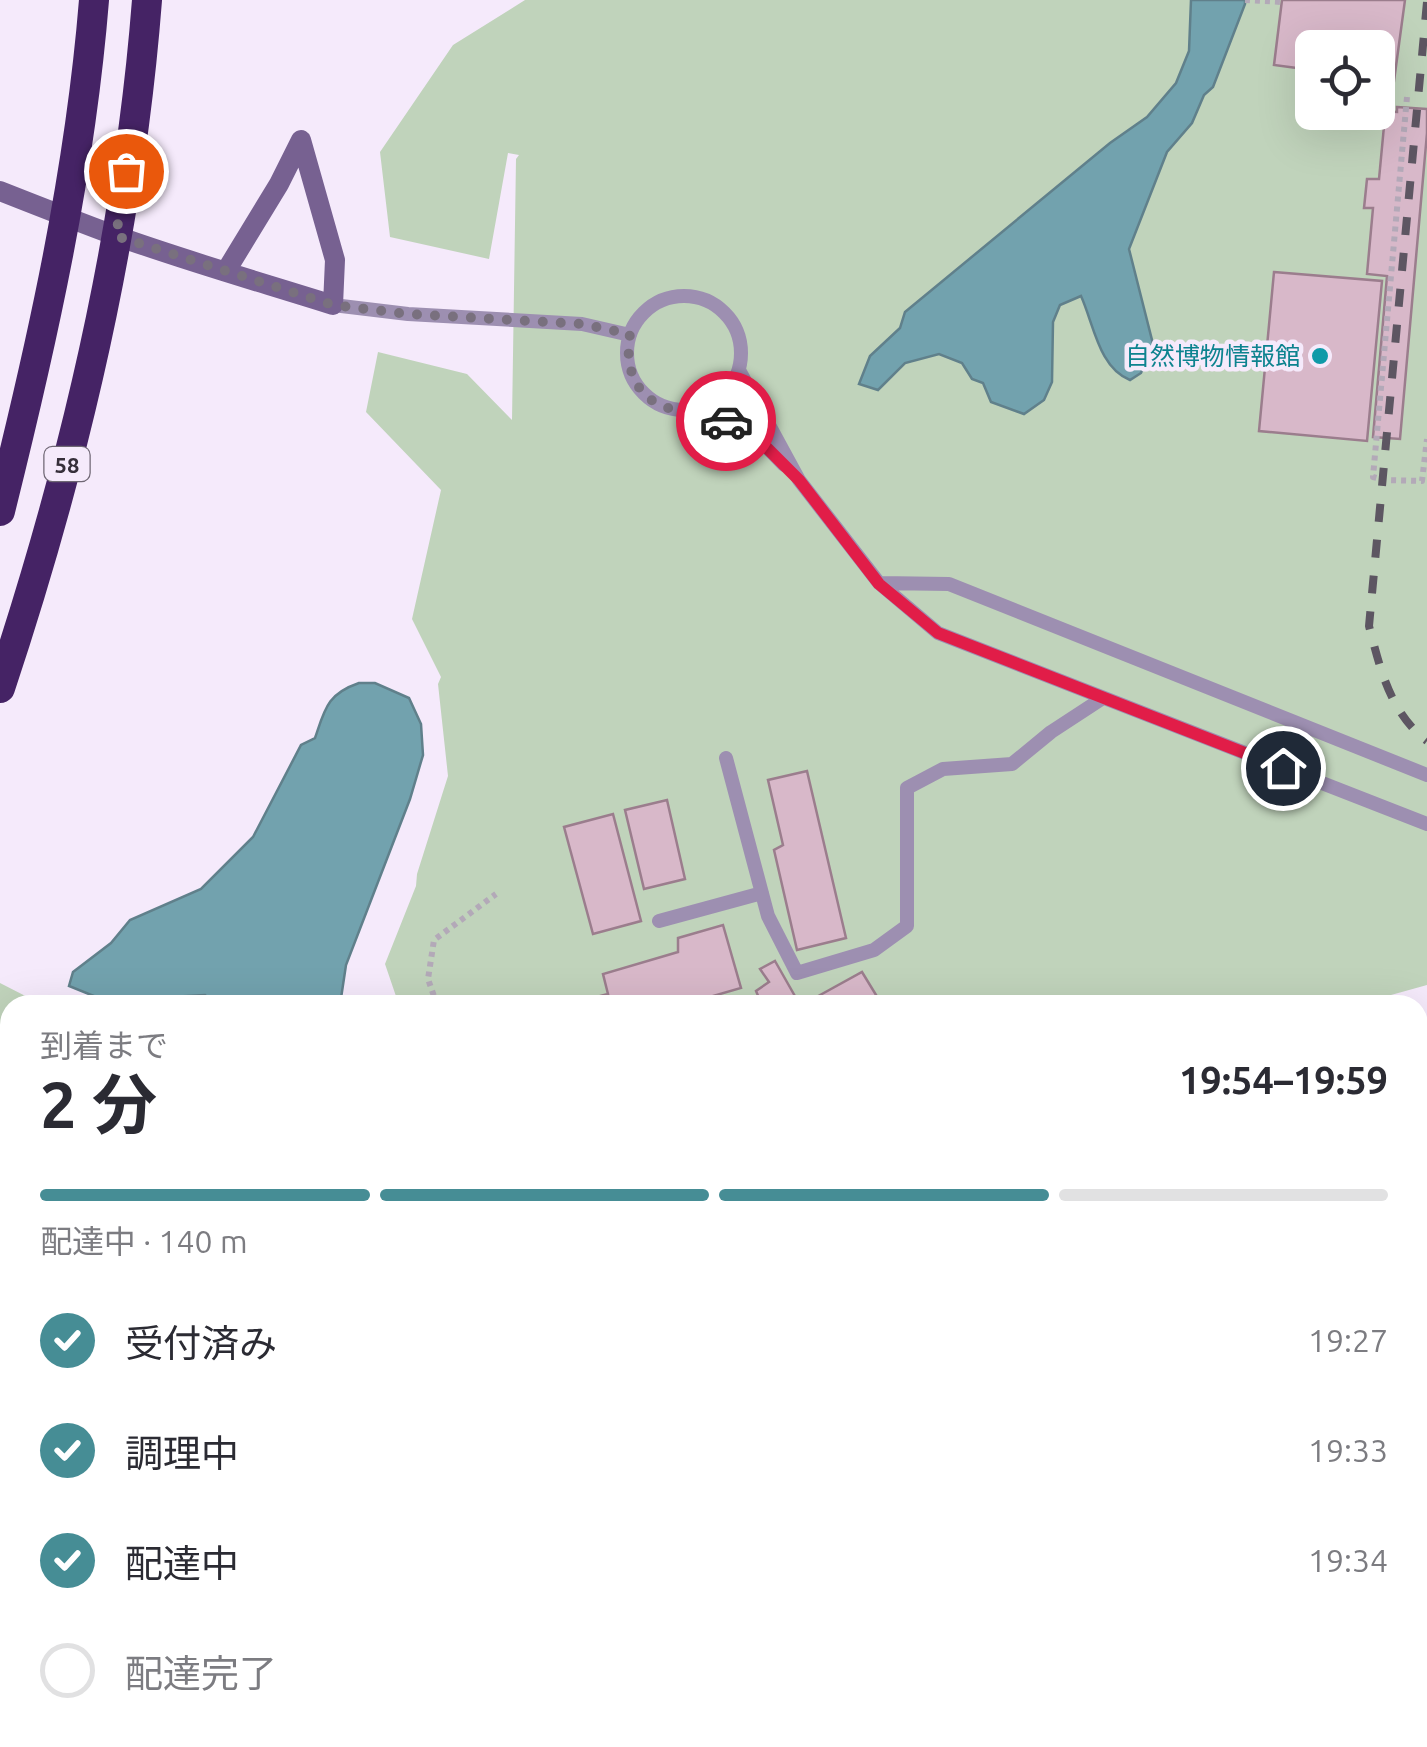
<!DOCTYPE html>
<html lang="ja">
<meta charset="utf-8">
<style>
body{margin:0;font-family:Ubuntu,"Noto Sans JP",sans-serif;background:#f2f2f3;color:#2b2b33;height:100vh;display:flex;flex-direction:column;font-size:38px;white-space:nowrap}
*{box-sizing:border-box;margin:0}
p{font-size:32px;color:#7c7c81}
.icon{flex:none;width:55px;height:55px;fill:none;stroke:currentColor;stroke-width:2;stroke-linecap:round;stroke-linejoin:round}
.map{position:relative;flex:1;overflow:hidden}
.drawer{position:absolute;left:0px;top:995px;width:1428px;height:752px;display:flex;flex-direction:column;background:#fff;border-radius:30px 30px 0 0;box-shadow:0 10px 40px #0002}
.drawer>*{flex:none}
.tools{position:absolute;left:1295px;top:30px;display:grid;gap:20px}
.tools a{display:grid;place-items:center;width:100px;height:100px;border-radius:15px;background:#fff;box-shadow:0 10px 40px #0002;font-size:50px}
.pin{position:absolute;display:grid;place-items:center;width:85px;height:85px;color:#fff;margin:-42px;border:5px solid #fff;border-radius:50%;box-shadow:0 2px 10px #0007}
.courier{position:absolute;display:grid;place-items:center;width:100px;height:100px;margin:-50px;border:8px solid #e11d48;border-radius:50%;background:#fff;color:#222;box-shadow:0 2px 12px #0007}
.head em{font-style:normal;font-weight:700}
.head div{display:flex;flex-direction:column-reverse}
.head{display:flex;align-items:center;justify-content:space-between;height:170px;padding:0 40px}
h1{font-size:65px;font-weight:700;line-height:75px}
.bar{display:grid;grid-template-columns:repeat(4,1fr);gap:15px 10px;align-content:center;height:120px;padding:0 40px}
.bar i{height:12px;border-radius:8px;background:#e1e1e2}
.bar .selected{background:#468d95}
.bar p{grid-column:span 4}
ol{padding:0 40px;list-style:none}
li{display:flex;align-items:center;gap:30px;height:110px}
li p{margin-inline-start:auto}
li .icon{padding:10px;border-radius:50%;background:#468d95;color:#fff;stroke-width:4}
li:last-child{color:#7c7c81}
li i{width:55px;height:55px;border:5px solid #e1e1e2;border-radius:50%}
.map>svg:first-child{display:block}
.green{fill:#c0d3bb;fill-rule:evenodd}
.water{fill:#72a2ae;stroke:#60808b;stroke-width:2.5}
.building{fill:#d8b8c9;stroke:#9b7d8d;stroke-width:2.5}
.lines{fill:none;stroke-linecap:round;stroke-linejoin:round}
.path{stroke:#b3a9b8;stroke-width:6;stroke-dasharray:5 5;stroke-linecap:butt}
.lane{stroke:#9d8fb1;stroke-width:14}
.secondary{stroke:#776191;stroke-width:20}
.highway{stroke:#452365;stroke-width:30}
.rail{stroke:#5d5662;stroke-width:8;stroke-dasharray:18 18;stroke-linecap:butt}
.done{stroke:#79707e;stroke-width:10;stroke-dasharray:0 18}
.route{stroke:#e11d48;stroke-width:12}
.culture-dot{fill:#0f9aa8;stroke:#f5eafb;stroke-width:4}
.labels{text-anchor:middle;dominant-baseline:central;stroke-width:9;stroke-linejoin:round;paint-order:stroke}
.shield{fill:#f5eafb;stroke:#6f6774;stroke-width:2.5}
.shield-label{font-size:22px;font-weight:bold;fill:#362f3a}
.culture-label{font-size:25px;fill:#0d838f;stroke:#f5eafb;text-anchor:end}
</style>
<div class="map">
<svg width="1427" height="1747" viewBox="0 0 1427 1747">
<rect width="100%" height="100%" fill="#f5eafb"/>
<!-- green -->
<path class="green" d="M525 0H1427V985L1355 1005H399L385 964 416 886 417 874 448 776 438 684 441 677 412 619 441 490 366 412 378 352 467 374 512 420 516 159 519 155 508 153 489 259 390 237 380 152 453 45ZM1312 48H1378V112H1312Z
M0 983 43 1005H10V1267L0 1269Z
M1427 1081V1558H1418V1083Z
M5 1380 10 1382V1738H1418V1579L1427 1580V1747H0V1385Z"/>
<!-- water -->
<path class="water" d="M1191 0H1245V4L1213 87 1204 95 1192 123 1167 152 1129 249 1153 344 1141 373 1130 380C1099 368 1094 325 1081 296L1060 305 1053 322 1052 382 1044 400 1024 414 991 402 983 383 972 379 962 363 939 354 905 363 878 390 859 384 870 356 900 328 905 312 1110 143 1147 117 1176 83 1189 51Z
M359 683H375L409 698 421 724 423 755 410 799 346 965 340 1005H216L205 995 170 997 135 1004 111 1003 69 986 73 972 111 943 130 920 201 889 253 837 301 745 315 738C325 709 327 694 359 683Z
M10 1314V1377L0 1376V1318Z
M490 1738H540L531 1747H487Z"/>
<!-- building -->
<path class="building" d="M1282 0H1405L1394 81 1378 78V48H1312V70L1274 65Z
M1397 107 1427 109V133L1400 439 1373 437 1387 276 1367 274 1373 208H1364L1367 179H1379L1384 126H1375L1376 112 1378 111 1397 112Z
M1274 272 1382 281 1367 441 1259 431Z
M807 771 846 938 797 950 774 850 783 845 768 780Z
M667 800 685 879 644 889 625 810Z
M613 814 641 921 593 934 564 827Z
M723 925 741 988 682 1005H595L593 998 608 994 603 974 678 952V938Z
M775 961 800 1005H762L756 991 769 982 760 969Z
M862 972 881 1003 802 1005Z"/>
<g class="lines">
<!-- path -->
<path class="path" d="M1245 0 1282 2
M1407 97 1373 477 1384 480 1422 481 1427 439
M437 1005 428 979 434 940 496 894"/>
<!-- lane -->
<path class="lane" d="M627 353a57 57 0 1 1 114 0a57 57 0 1 1-114 0Z
M333 305 408 314 582 324 630 335
M739 370 799 480 879 583 938 633 1427 824
M695 409 753 433 784 465
M880 583 949 584 1427 775
M726 758 768 916 797 973 874 950 907 926V788L943 769 1012 764 1051 732 1103 698
M659 921 762 893"/>
<!-- secondary -->
<path class="secondary" d="M0 191C38 206 76 221 114 235 186 261 260 282 333 305L335 260 301 140 279 184 226 271
M1418 1692 1427 1694
M886 1747 899 1738"/>
<!-- highway -->
<path class="highway" d="M0 511C42 343 80 174 94 0
M0 688C74 466 129 234 147 0"/>
<!-- rail -->
<path class="rail" d="M1427 2 1369 626C1380 668 1390 713 1427 741"/>
</g>
<g class="lines">
<!-- done -->
<path class="done" d="M126 171 116 236 333 305 408 314 582 324 630 334C625 365 633 395 665 407 676 411 686 407 696 409 706 411 717 417 726 421"/>
<!-- route -->
<path class="route" d="M726 421 752 433 799 480 879 584 938 633 1283 768"/>
</g>
<!-- markers -->
<circle class="culture-dot" cx="1320" cy="356" r="10"/>
<g class="labels">
<!-- shield labels -->
<rect class="shield" x="44.5" y="447" width="45" height="34" rx="8"/>
<g class="shield-label">
<text x="67" y="464">58</text>
</g>
<!-- culture labels -->
<g class="culture-label">
<text x="1300" y="356">自然博物情報館</text>
</g>
</g>
</svg>
<div class="tools">
<a><svg class="icon" aria-label="locate" viewBox="0 0 24 24"><circle cx="12" cy="12" r="6"/><path d="M12 2v4M12 18v4M2 12h4M18 12h4"/></svg></a>
</div>
<div class="pin" style="left:126px;top:171px;background:#ea580c"><svg class="icon" aria-label="bag" viewBox="0 0 24 24"><path d="M5 8h14l-1 12H6zM9 8a3 3 0 0 1 6 0"/></svg></div>
<div class="pin" style="left:1283px;top:768px;background:#1f2937"><svg class="icon" aria-label="home" viewBox="0 0 24 24"><path d="M3 11l9-7 9 7M6 9v11h12V9"/></svg></div>
<div class="courier" style="left:726px;top:421px"><svg class="icon" aria-label="car" viewBox="0 0 24 24"><path d="M5 17H2v-5l4-1 3-4h7l3 4 3 1v5h-3M9 17h6M6 11h13"/><circle cx="7" cy="17" r="2"/><circle cx="17" cy="17" r="2"/></svg></div>
<section class="drawer">
<div class="head"><div><h1>2 分</h1><p>到着まで</p></div><em>19:54–19:59</em></div>
<div class="bar"><i class="selected"></i><i class="selected"></i><i class="selected"></i><i></i><p>配達中 · 140 m</p></div>
<ol>
<li><svg class="icon" aria-label="check" viewBox="0 0 24 24"><path d="M5 12l5 5 9-10"/></svg>受付済み<p>19:27</p></li>
<li><svg class="icon" aria-label="check" viewBox="0 0 24 24"><path d="M5 12l5 5 9-10"/></svg>調理中<p>19:33</p></li>
<li><svg class="icon" aria-label="check" viewBox="0 0 24 24"><path d="M5 12l5 5 9-10"/></svg>配達中<p>19:34</p></li>
<li><i></i>配達完了</li>
</ol>
</section>
</div>
